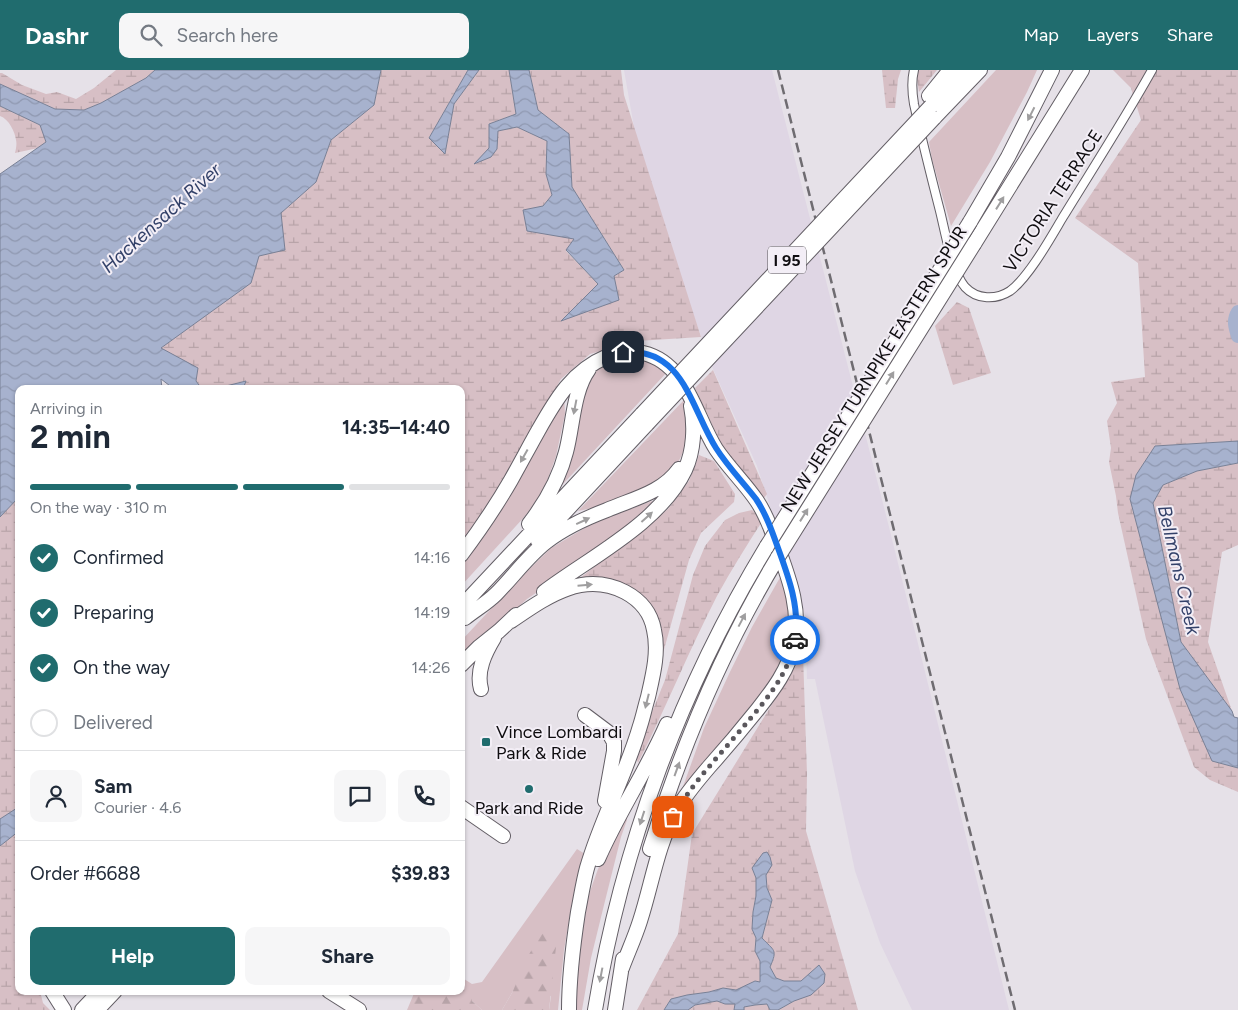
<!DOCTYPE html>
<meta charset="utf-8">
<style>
body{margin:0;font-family:Figtree,sans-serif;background:#f6f6f7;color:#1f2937;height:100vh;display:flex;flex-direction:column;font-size:19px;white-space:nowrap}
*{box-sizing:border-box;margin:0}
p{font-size:16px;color:#747a83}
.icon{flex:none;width:28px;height:28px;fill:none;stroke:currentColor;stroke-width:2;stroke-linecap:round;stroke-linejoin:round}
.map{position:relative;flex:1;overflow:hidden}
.sheet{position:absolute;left:15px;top:315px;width:450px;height:610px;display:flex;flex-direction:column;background:#fff;border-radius:10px;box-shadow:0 1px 4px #0004}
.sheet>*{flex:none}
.pin{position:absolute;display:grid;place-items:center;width:42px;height:42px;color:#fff;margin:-21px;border-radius:10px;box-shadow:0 2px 8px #0006}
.courier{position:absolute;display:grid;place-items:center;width:50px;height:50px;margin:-25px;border:4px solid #1a73e8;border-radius:50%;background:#fff;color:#222;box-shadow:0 1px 6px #0007}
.head em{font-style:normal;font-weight:700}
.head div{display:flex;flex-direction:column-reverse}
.head{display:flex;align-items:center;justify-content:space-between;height:85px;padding:0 15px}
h1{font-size:32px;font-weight:700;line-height:38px}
.bar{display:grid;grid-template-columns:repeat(4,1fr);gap:8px 5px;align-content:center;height:60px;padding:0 15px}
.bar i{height:6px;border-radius:4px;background:#e0e1e3}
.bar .selected{background:#206c6e}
.bar p{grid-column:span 4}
.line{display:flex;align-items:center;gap:12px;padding:0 15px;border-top:1px solid #e0e1e3}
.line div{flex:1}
.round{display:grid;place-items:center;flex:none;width:52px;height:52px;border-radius:10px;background:#f6f6f7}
ol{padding:0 15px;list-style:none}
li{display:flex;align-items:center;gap:15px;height:55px}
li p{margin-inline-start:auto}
li .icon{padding:5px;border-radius:50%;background:#206c6e;color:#fff;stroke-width:4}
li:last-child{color:#747a83}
li i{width:28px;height:28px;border:2px solid #e0e1e3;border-radius:50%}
.button{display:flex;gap:10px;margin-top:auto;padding:10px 15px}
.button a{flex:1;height:58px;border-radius:10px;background:#206c6e;color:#fff;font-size:20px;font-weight:700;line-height:58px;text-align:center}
.button a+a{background:#f6f6f7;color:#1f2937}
header{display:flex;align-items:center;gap:30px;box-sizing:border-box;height:70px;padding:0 25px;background:#206c6e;color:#fff}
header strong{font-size:24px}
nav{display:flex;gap:28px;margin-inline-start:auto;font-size:18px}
.search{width:350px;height:45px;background:#f6f6f7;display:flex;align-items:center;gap:12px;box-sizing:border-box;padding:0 18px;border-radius:10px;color:#747a83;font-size:19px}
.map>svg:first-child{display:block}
.built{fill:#dfd6e4}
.green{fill:#d7bfc5}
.forest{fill:url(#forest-firs)}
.wetland{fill:url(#wetland-marsh)}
.water{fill:url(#water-waves);stroke:#798095}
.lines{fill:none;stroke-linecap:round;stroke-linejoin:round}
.river{stroke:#a7b2ce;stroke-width:14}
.minor-casing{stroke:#635e65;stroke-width:10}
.motorway-casing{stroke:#635e65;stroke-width:16}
.minor{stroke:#fff;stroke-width:8}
.motorway{stroke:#fff;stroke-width:14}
.rail{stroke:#6f6c71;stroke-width:2.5;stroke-dasharray:10 5;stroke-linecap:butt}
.motorway-bridge-casing{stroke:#635e65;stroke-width:16;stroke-linecap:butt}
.motorway-bridge{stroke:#fff;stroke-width:14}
.oneway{fill:#9f9e9f}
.done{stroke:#5a575c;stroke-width:5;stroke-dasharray:0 9}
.route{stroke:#1a73e8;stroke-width:6}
.poi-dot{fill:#206c6e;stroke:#f3eef6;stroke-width:2}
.labels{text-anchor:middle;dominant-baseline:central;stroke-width:4;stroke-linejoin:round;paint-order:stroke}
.shield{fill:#f3eef6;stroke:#535055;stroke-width:1}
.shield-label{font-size:16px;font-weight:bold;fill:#0f0d10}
.street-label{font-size:18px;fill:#0f0d10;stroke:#f3eef6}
.poi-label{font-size:18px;fill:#0f0d10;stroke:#f3eef6;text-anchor:start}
.water-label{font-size:19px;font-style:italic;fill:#334169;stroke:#f3eef6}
</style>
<header>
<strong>Dashr</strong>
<div class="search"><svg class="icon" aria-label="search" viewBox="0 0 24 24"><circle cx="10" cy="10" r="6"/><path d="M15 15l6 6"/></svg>Search here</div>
<nav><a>Map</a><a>Layers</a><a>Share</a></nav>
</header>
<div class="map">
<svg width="1238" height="940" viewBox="0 0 1238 940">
<defs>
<pattern id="forest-firs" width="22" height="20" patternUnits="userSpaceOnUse" patternTransform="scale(1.25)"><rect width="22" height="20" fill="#d7bfc5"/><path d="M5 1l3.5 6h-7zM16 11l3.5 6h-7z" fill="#b7a3a8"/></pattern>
<pattern id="wetland-marsh" width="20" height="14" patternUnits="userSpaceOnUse" patternTransform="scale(1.25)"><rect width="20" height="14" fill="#d7bfc5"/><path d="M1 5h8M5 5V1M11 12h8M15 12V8" fill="none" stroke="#b7a3a8"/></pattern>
<pattern id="water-waves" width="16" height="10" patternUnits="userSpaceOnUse" patternTransform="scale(1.25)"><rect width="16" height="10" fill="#a7b2ce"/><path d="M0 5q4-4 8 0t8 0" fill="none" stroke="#8f98b0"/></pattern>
</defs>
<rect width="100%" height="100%" fill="#e6e1e8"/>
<!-- built -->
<path class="built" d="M624 0H772L888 453 1009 940H912L880 873 855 801 815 609H807L805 545 757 396 713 299 676 197 638 80Z"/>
<!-- green -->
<path class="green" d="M996 0H1037L1027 22 990 92 951 156 932 89 929 72Z
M645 287 668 301 551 427 586 312 598 298 615 288Z
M564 324 565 344 556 386 544 420 526 445 461 516V490Z
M684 330 688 344V363L684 380 676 397 663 410 607 435 578 441Z
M652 431 654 435 588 488 527 529 461 589V571L516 512 551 478 595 452Z
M782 504 792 555 787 582 771 614 680 725 704 658 729 604 752 557Z
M626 743 627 750 621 767 604 835 591 888 582 940H574L576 890 584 838 598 799Z
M577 779 585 784 572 833 564 880 558 940H549L551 926 513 921 502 940H482L472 931V914L482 912Z
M19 815V894L14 890 15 843Z"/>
<!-- forest -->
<path class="forest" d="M545 859H558L549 940H502L513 921 526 889Z
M461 907 472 914V931L482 940H407L415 921H461Z"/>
<!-- wetland -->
<path class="wetland" d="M116 0H155L146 8 101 33 84 40 55 39 0 14V3H2L22 15 46 24 57 22 76 29 94 18Z
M381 0H468L429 68 445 84 454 34 479 0H509L516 44 489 54 491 87 497 79V61L517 57 547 71 546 104 552 125 543 136 574 169 566 181 598 214 562 250 614 206 624 200 572 117 569 64 538 40 529 0H621L624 25 701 267 637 271 590 284 561 309 499 419 461 472V319H243L245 311 214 319H202L196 311 160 278 250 213 259 186 281 143 316 112 331 70 374 35Z
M882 0H901L898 9 895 38H886Z
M918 0H937L919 22 916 3Z
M1113 0H1238V371L1155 376 1136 405 1212 691 1238 698V722L1210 710 1194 697 1146 569 1118 443 1116 426 1109 392 1111 378 1107 351 1117 333 1111 312 1145 307 1138 193 1075 148 1141 50 1131 18Z
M0 36 40 55 46 72 38 78 15 83C16 79 17 74 16 70 15 62 9 49 0 46Z
M957 232 969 238 991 303 953 315 935 256Z
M713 300 767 424 764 428 722 376 695 318Z
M699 385 714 391 735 424 734 432 701 463 689 490 658 601 660 568 617 514 580 508 668 439 689 411Z
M1238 393V475L1222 482 1208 572 1232 641 1181 572 1153 433 1163 415 1197 401Z
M19 427V738L0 749V447Z
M752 440 763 450C747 475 731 500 717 526 689 580 666 638 638 693L635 684 665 610 693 505 705 476 725 450 739 443Z
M803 584 807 704 806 761 858 940H778L794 931 801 911H784L776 908 770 897C778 881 773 880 762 868L772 830 767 818 766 805 752 798 756 808V826L753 842 752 859 756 868 755 881 760 891V912L755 911 736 920 723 918 709 922 687 925 671 929 664 940H637L678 864 692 764Z
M19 761V815L15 843 14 890 19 894V921H40L43 933 50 940H0V776Z
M717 931 725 934H736L734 940H688L695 935Z
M767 934 770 940H744V937L755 935Z"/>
<!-- water -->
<path class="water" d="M155 0H381L374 35 331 70 316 112 281 143 285 180 259 186 251 213 161 278 198 298 196 311 202 319H174L161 309 162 319H149L144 317 143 319H19V427L0 447V104L46 72 40 55 0 36V14L55 39 84 40 101 33 146 8Z
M468 0H479L454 34 445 84 429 68Z
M509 0H529L538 40 569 64 572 117 624 200 614 206 619 230 561 251 598 214 566 180 574 169 527 161 523 140 543 136 552 125 546 104 547 71 517 57 498 61 497 79 491 87 474 94 489 78V54L516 44Z
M246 311 243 319H214Z
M1238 371V393L1197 401 1163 415 1153 433 1181 572 1232 641 1234 647 1238 648V698L1212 691 1180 619 1130 429 1136 405 1155 376Z
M17 738H19V761L0 776V749Z
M767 782 770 787 772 795 766 805 767 818 772 830 762 868C774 881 778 879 770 897L776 908 784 911H801L819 895 825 904 824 913 811 925 794 931 778 940H770L767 934 755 935 744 937V940H734L735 934H725L717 931 695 935 688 940H664L671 929 687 925 709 922 723 918 736 920 755 911 760 912V891L755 881 756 868 752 859 753 842 756 826V808L752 798 763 783Z"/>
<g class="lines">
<!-- river -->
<path class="river" d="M1238 242C1233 250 1235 257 1238 266"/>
<defs>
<path id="minor" d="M914 0C911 12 912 22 914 34 922 70 931 106 940 141 945 161 952 202 965 217 977 230 996 230 1010 221 1029 207 1051 167 1063 147 1093 98 1124 50 1152 0"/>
<path id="motorway" d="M929 26 950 0
M931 36 965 0
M934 48 980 0
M970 152 1008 87 1052 0
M974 174 1082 0
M529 454C546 432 559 409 566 382 573 356 573 321 589 299
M538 471 647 354
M461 485C479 461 496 436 511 410 520 394 529 377 538 361 556 329 572 301 608 286 619 281 631 280 643 283 687 293 695 346 716 379 728 397 744 412 757 431 767 446 773 463 779 481 790 511 801 542 794 574 789 599 773 620 758 639 742 659 726 678 709 697 697 711 685 725 676 741 657 776 652 814 640 851 635 867 628 882 622 898
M544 522C589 488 660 453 685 400 694 381 695 356 691 336
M461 537 642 344
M465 548C475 540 487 533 496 524 513 507 527 487 546 472 564 458 586 448 607 440 632 429 662 423 679 399
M511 551C545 528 582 500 625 522 640 530 651 543 654 560 659 582 653 605 648 627 645 637 643 647 640 656 626 705 601 749 587 798 583 813 581 827 578 842 573 875 569 906 569 940
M461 595 479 577 499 561 516 545
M481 619C476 601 485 583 494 568
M585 645 609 663 614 672V681L605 731
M461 737 503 766
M650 779C682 675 722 580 778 487
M598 789C618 743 647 700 667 654
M52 921 64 940
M329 921 359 940
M82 940 100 921
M97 940 115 921
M595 940C622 776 681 618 767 476
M615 940 623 889"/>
</defs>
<!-- minor casing -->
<use href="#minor" class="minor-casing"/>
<!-- motorway casing -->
<use href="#motorway" class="motorway-casing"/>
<!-- minor -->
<use href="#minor" class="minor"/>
<!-- motorway -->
<use href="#motorway" class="motorway"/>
<!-- rail -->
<path class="rail" d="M778 0 1015 940"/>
<defs>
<path id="motorway-bridge" d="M642 344 931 36
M647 354 934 48
M767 476 970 152
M778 487 974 174"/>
</defs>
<!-- motorway-bridge casing -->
<use href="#motorway-bridge" class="motorway-bridge-casing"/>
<!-- motorway-bridge -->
<use href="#motorway-bridge" class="motorway-bridge"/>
</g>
<!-- one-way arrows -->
<defs><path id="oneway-solid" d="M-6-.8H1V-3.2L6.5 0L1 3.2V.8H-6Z" transform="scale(1.25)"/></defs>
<g class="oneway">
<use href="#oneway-solid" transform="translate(1031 44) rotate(117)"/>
<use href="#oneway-solid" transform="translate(1000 133) rotate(-58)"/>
<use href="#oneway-solid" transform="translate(890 308) rotate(-58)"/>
<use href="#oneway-solid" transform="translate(575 337) rotate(101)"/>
<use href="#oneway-solid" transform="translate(524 386) rotate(119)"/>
<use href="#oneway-solid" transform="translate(804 445) rotate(-58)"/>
<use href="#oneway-solid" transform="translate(647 447) rotate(-42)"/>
<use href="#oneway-solid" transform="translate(583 451) rotate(-25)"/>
<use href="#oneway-solid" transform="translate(585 515) rotate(-5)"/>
<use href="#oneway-solid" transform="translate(742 550) rotate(-62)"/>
<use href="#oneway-solid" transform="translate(647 631) rotate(104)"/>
<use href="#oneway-solid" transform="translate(677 699) rotate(-70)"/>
<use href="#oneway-solid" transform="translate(642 748) rotate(108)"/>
<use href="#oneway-solid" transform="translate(601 905) rotate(101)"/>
</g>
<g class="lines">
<!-- done -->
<path class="done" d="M673 747C691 714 720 685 744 656 765 631 789 604 795 570"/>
<!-- route -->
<path class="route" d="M623 282C684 277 691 339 716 378 728 397 743 412 756 429 766 444 772 461 778 478 789 508 800 538 795 570"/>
</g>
<!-- markers -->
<g class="poi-dot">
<rect x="481" y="667" width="10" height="10" rx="2.5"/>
<circle cx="529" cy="719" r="5"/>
</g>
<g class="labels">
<!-- shield labels -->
<rect class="shield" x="768" y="176.5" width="38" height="27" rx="4"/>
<g class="shield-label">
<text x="787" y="190">I 95</text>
</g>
<!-- street labels -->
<g class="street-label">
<text transform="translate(1053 131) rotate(-57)">VICTORIA TERRACE</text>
<text transform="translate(874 299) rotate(-58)">NEW JERSEY TURNPIKE EASTERN SPUR</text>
</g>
<!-- poi labels -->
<g class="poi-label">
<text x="496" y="662">Vince Lombardi<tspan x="496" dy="21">Park &amp; Ride</tspan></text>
<text x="529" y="738" text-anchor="middle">Park and Ride</text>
</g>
<!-- water labels -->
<g class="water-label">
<text transform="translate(161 148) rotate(-42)">Hackensack River</text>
<text transform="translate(1179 500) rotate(77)">Bellmans Creek</text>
</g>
</g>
</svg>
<div class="pin" style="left:673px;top:747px;background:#ea580c"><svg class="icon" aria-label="bag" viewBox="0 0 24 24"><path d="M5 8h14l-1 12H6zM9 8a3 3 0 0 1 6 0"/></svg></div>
<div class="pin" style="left:623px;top:282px;background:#1f2937"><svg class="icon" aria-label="home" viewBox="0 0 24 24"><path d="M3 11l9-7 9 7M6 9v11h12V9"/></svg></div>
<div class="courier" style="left:795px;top:570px"><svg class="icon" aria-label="car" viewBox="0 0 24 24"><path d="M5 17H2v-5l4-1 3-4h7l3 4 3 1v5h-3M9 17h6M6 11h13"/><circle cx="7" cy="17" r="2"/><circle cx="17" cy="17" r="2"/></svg></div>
<section class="sheet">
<div class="head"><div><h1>2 min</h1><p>Arriving in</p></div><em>14:35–14:40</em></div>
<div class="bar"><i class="selected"></i><i class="selected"></i><i class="selected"></i><i></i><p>On the way · 310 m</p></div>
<ol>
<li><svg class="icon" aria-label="check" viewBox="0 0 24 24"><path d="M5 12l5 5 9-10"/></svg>Confirmed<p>14:16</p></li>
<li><svg class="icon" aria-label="check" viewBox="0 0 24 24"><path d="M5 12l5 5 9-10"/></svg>Preparing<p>14:19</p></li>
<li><svg class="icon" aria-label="check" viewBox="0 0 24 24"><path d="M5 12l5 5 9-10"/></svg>On the way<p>14:26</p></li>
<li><i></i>Delivered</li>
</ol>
<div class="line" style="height:90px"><a class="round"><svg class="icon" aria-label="person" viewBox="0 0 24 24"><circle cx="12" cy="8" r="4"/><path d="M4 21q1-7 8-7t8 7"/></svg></a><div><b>Sam</b><p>Courier · 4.6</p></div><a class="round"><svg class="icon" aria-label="chat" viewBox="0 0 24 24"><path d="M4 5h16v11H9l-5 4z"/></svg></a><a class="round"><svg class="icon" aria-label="phone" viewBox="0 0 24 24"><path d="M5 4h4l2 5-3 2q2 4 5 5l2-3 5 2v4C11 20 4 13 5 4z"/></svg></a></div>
<div class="line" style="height:65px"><div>Order #6688</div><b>$39.83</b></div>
<div class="button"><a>Help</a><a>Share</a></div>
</section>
</div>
